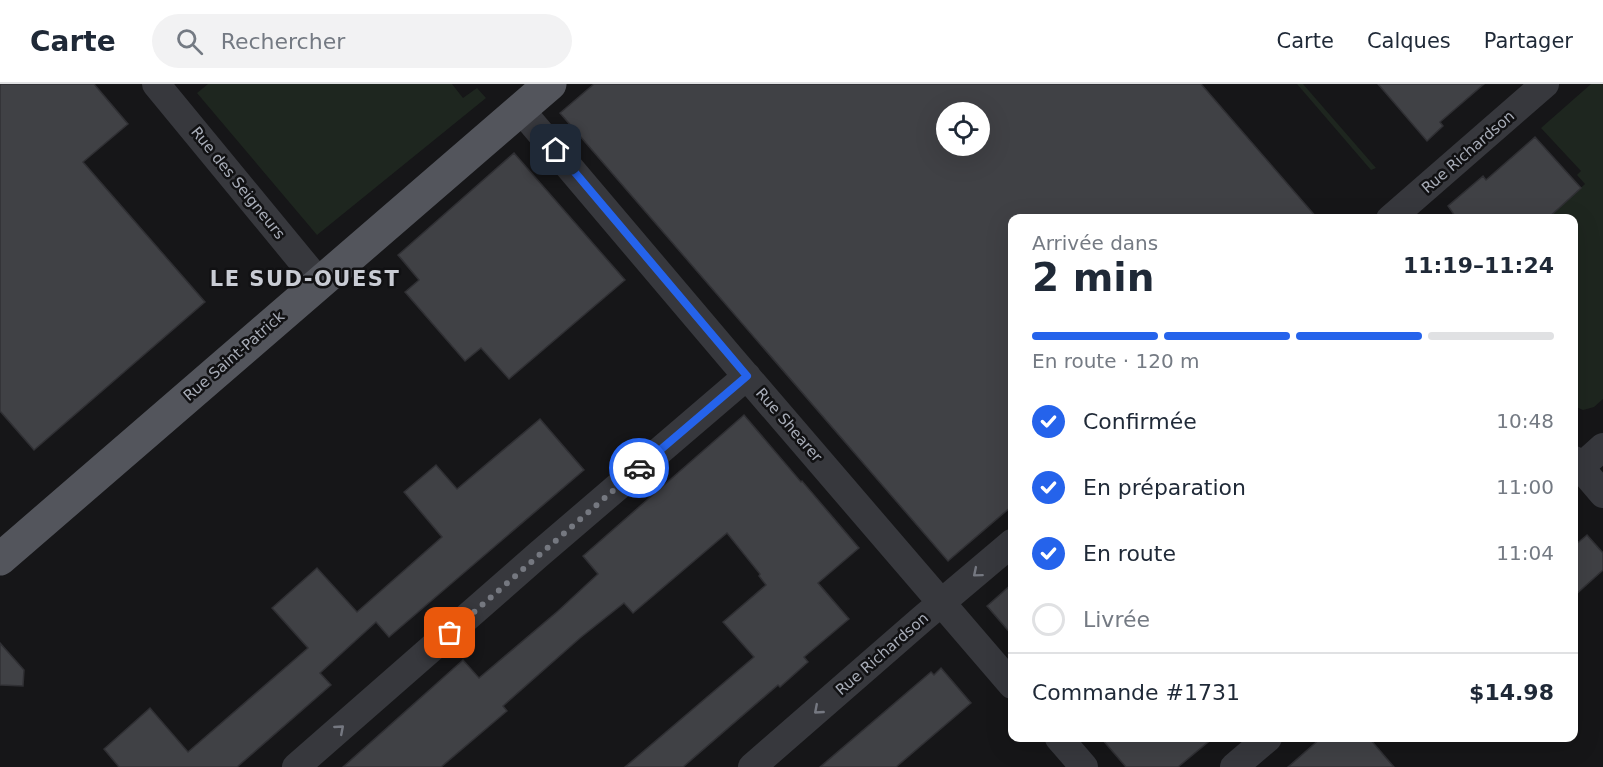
<!DOCTYPE html>
<html lang="fr">
<meta charset="utf-8">
<style>
body{margin:0;font-family:"DejaVu Sans",sans-serif;background:#f2f2f3;color:#1f2937;height:100vh;display:flex;flex-direction:column;font-size:22px;white-space:nowrap}
*{box-sizing:border-box;margin:0}
p{font-size:20px;color:#747a83}
.icon{flex:none;width:33px;height:33px;fill:none;stroke:currentColor;stroke-width:2;stroke-linecap:round;stroke-linejoin:round}
.map{position:relative;flex:1;overflow:hidden}
.panel{position:absolute;left:1008px;top:130px;width:570px;height:528px;display:flex;flex-direction:column;background:#fff;border-radius:12px;box-shadow:0 6px 24px #0002}
.panel>*{flex:none}
.tools{position:absolute;left:936px;top:18px;display:grid;gap:12px}
.tools a{display:grid;place-items:center;width:54px;height:54px;border-radius:50%;background:#fff;box-shadow:0 6px 24px #0002;font-size:30px}
.pin{position:absolute;display:grid;place-items:center;width:51px;height:51px;color:#fff;margin:-26px;border-radius:12px;box-shadow:0 3px 9px #0006}
.courier{position:absolute;display:grid;place-items:center;width:60px;height:60px;margin:-30px;border:4px solid #2563eb;border-radius:50%;background:#fff;color:#222;box-shadow:0 2px 8px #0007}
.head em{font-style:normal;font-weight:700}
.head div{display:flex;flex-direction:column-reverse}
.head{display:flex;align-items:center;justify-content:space-between;height:102px;padding:0 24px}
h1{font-size:39px;font-weight:700;line-height:45px}
.bar{display:grid;grid-template-columns:repeat(4,1fr);gap:9px 6px;align-content:center;height:72px;padding:0 24px}
.bar i{height:8px;border-radius:4px;background:#e0e1e3}
.bar .on{background:#2563eb}
.bar p{grid-column:span 4}
.line{display:flex;align-items:center;gap:15px;padding:0 24px;border-top:2px solid #e0e1e3}
.line div{flex:1}
ol{padding:0 24px;list-style:none}
li{display:flex;align-items:center;gap:18px;height:66px}
li p{margin-inline-start:auto}
li .icon{padding:6px;border-radius:50%;background:#2563eb;color:#fff;stroke-width:4}
li:last-child{color:#747a83}
li i{width:33px;height:33px;border:3px solid #e0e1e3;border-radius:50%}
header{display:flex;align-items:center;gap:36px;box-sizing:border-box;height:84px;padding:0 30px;background:#fff;border-bottom:2px solid #e0e1e3}
header strong{font-size:28px}
nav{display:flex;gap:33px;margin-inline-start:auto;font-size:21px}
.search{width:420px;height:54px;background:#f2f2f3;display:flex;align-items:center;gap:15px;box-sizing:border-box;padding:0 21px;border-radius:33px;color:#747a83;font-size:22px}
.map>svg:first-child{display:block}
.green{fill:#1e261f}
.building{fill:#404145;stroke:#303034;stroke-width:1.5;fill-rule:evenodd}
.lines{fill:none;stroke-linecap:round;stroke-linejoin:round}
.minor{stroke:#37383d;stroke-width:28}
.major{stroke:#53555c;stroke-width:33}
.oneway{stroke:#757881}
.done{stroke:#757880;stroke-width:6;stroke-dasharray:0 10.8}
.route{stroke:#2563eb;stroke-width:8}
.labels{text-anchor:middle;dominant-baseline:central;stroke-width:5;stroke-linejoin:round;paint-order:stroke}
.street-label{font-size:15px;fill:#a8adb8;stroke:#111113}
.district-label{font-size:21px;font-weight:bold;letter-spacing:1.5px;fill:#c9ccd4;stroke:#111113}
</style>
<header>
<strong>Carte</strong>
<div class="search"><svg class="icon" aria-label="search" viewBox="0 0 24 24"><circle cx="10" cy="10" r="6"/><path d="M15 15l6 6"/></svg>Rechercher</div>
<nav><a>Carte</a><a>Calques</a><a>Partager</a></nav>
</header>
<div class="map">
<svg width="1603" height="683" viewBox="0 0 1603 683">
<rect width="100%" height="100%" fill="#161618"/>
<!-- green -->
<path class="green" d="M208 0H452L463 14 477 4 486 14 317 151 197 9Z
M1297 0H1303L1376 84 1371 86Z
M1591 0H1603V315L1594 323 1583 326 1574 322V135H1547L1585 100 1577 91 1581 87 1541 44Z"/>
<!-- building -->
<path class="building" d="M0 0H94L128 40 83 78 205 218 34 366 0 327Z
M594 0H1201L1318 135H1012V422L948 477 560 29ZM946 28H980V62H946Z
M1378 0H1484L1440 38 1443 42 1427 57Z
M1535 53 1581 104 1547 135H1457L1448 122 1483 92 1486 96Z
M514 69 625 196 509 295 481 264 465 277 405 208 419 196 398 171Z
M744 331 801 398 802 397 859 464 818 499 849 535 804 573 808 578 780 603 778 601 683 683H625L754 573 723 538 766 501 759 492 760 490 727 449 633 529 624 519 580 554 503 622 507 627 441 683H343L463 576 479 594 558 527 598 490 583 472Z
M540 335 584 386 389 553 376 538 320 589 331 601 237 683H119L104 665 150 624 188 668 308 564 272 524 317 484 357 528 442 453 404 408 436 381 457 405Z
M1587 451 1603 469V486L1574 512V462Z
M1012 500V551L987 522Z
M0 559 24 586 23 602 0 601Z
M941 584 971 619 896 683H820L931 588 934 591Z
M1101 654H1213L1178 683H1126Z
M1321 654H1369L1394 683H1288Z"/>
<g class="lines">
<!-- minor -->
<path class="minor" d="M156 0 319 198
M520 25 731 274 1012 601
M1390 135 1545 0
M1574 376 1603 410
M1574 389 1603 363
M1059 654 1084 683
M296 683 538 471 747 292
M752 683 922 535 1012 459
M1234 683 1268 654"/>
<!-- major -->
<path class="major" d="M0 475 550 0"/>
</g>
<!-- one-way arrows -->
<defs><path id="oneway-chevron" d="M-2-3.5L2.5 0L-2 3.5" fill="none" stroke-width="1.6" stroke-linecap="round" stroke-linejoin="round" transform="scale(1.5)"/></defs>
<g class="oneway">
<use href="#oneway-chevron" transform="translate(977 489) rotate(140)"/>
<use href="#oneway-chevron" transform="translate(818 626) rotate(139)"/>
<use href="#oneway-chevron" transform="translate(340 645) rotate(-41)"/>
</g>
<g class="lines">
<!-- done -->
<path class="done" d="M450 549 639 384"/>
<!-- route -->
<path class="route" d="M556 66 747 292 639 384"/>
</g>
<g class="labels">
<!-- street labels -->
<g class="street-label">
<text transform="translate(1468 68) rotate(-41)">Rue Richardson</text>
<text transform="translate(238 99) rotate(51)">Rue des Seigneurs</text>
<text transform="translate(234 272) rotate(-41)">Rue Saint-Patrick</text>
<text transform="translate(789 341) rotate(49)">Rue Shearer</text>
<text transform="translate(882 570) rotate(-41)">Rue Richardson</text>
</g>
<!-- district labels -->
<g class="district-label">
<text x="305" y="195">LE SUD-OUEST</text>
</g>
</g>
</svg>
<div class="tools">
<a><svg class="icon" aria-label="locate" viewBox="0 0 24 24"><circle cx="12" cy="12" r="6"/><path d="M12 2v4M12 18v4M2 12h4M18 12h4"/></svg></a>
</div>
<div class="pin" style="left:450px;top:549px;background:#ea580c"><svg class="icon" aria-label="bag" viewBox="0 0 24 24"><path d="M5 8h14l-1 12H6zM9 8a3 3 0 0 1 6 0"/></svg></div>
<div class="pin" style="left:556px;top:66px;background:#1f2937"><svg class="icon" aria-label="home" viewBox="0 0 24 24"><path d="M3 11l9-7 9 7M6 9v11h12V9"/></svg></div>
<div class="courier" style="left:639px;top:384px"><svg class="icon" aria-label="car" viewBox="0 0 24 24"><path d="M5 17H2v-5l4-1 3-4h7l3 4 3 1v5h-3M9 17h6M6 11h13"/><circle cx="7" cy="17" r="2"/><circle cx="17" cy="17" r="2"/></svg></div>
<section class="panel">
<div class="head"><div><h1>2 min</h1><p>Arrivée dans</p></div><em>11:19–11:24</em></div>
<div class="bar"><i class="on"></i><i class="on"></i><i class="on"></i><i></i><p>En route · 120 m</p></div>
<ol>
<li><svg class="icon" aria-label="check" viewBox="0 0 24 24"><path d="M5 12l5 5 9-10"/></svg>Confirmée<p>10:48</p></li>
<li><svg class="icon" aria-label="check" viewBox="0 0 24 24"><path d="M5 12l5 5 9-10"/></svg>En préparation<p>11:00</p></li>
<li><svg class="icon" aria-label="check" viewBox="0 0 24 24"><path d="M5 12l5 5 9-10"/></svg>En route<p>11:04</p></li>
<li><i></i>Livrée</li>
</ol>
<div class="line" style="height:78px"><div>Commande #1731</div><b>$14.98</b></div>
</section>
</div>
